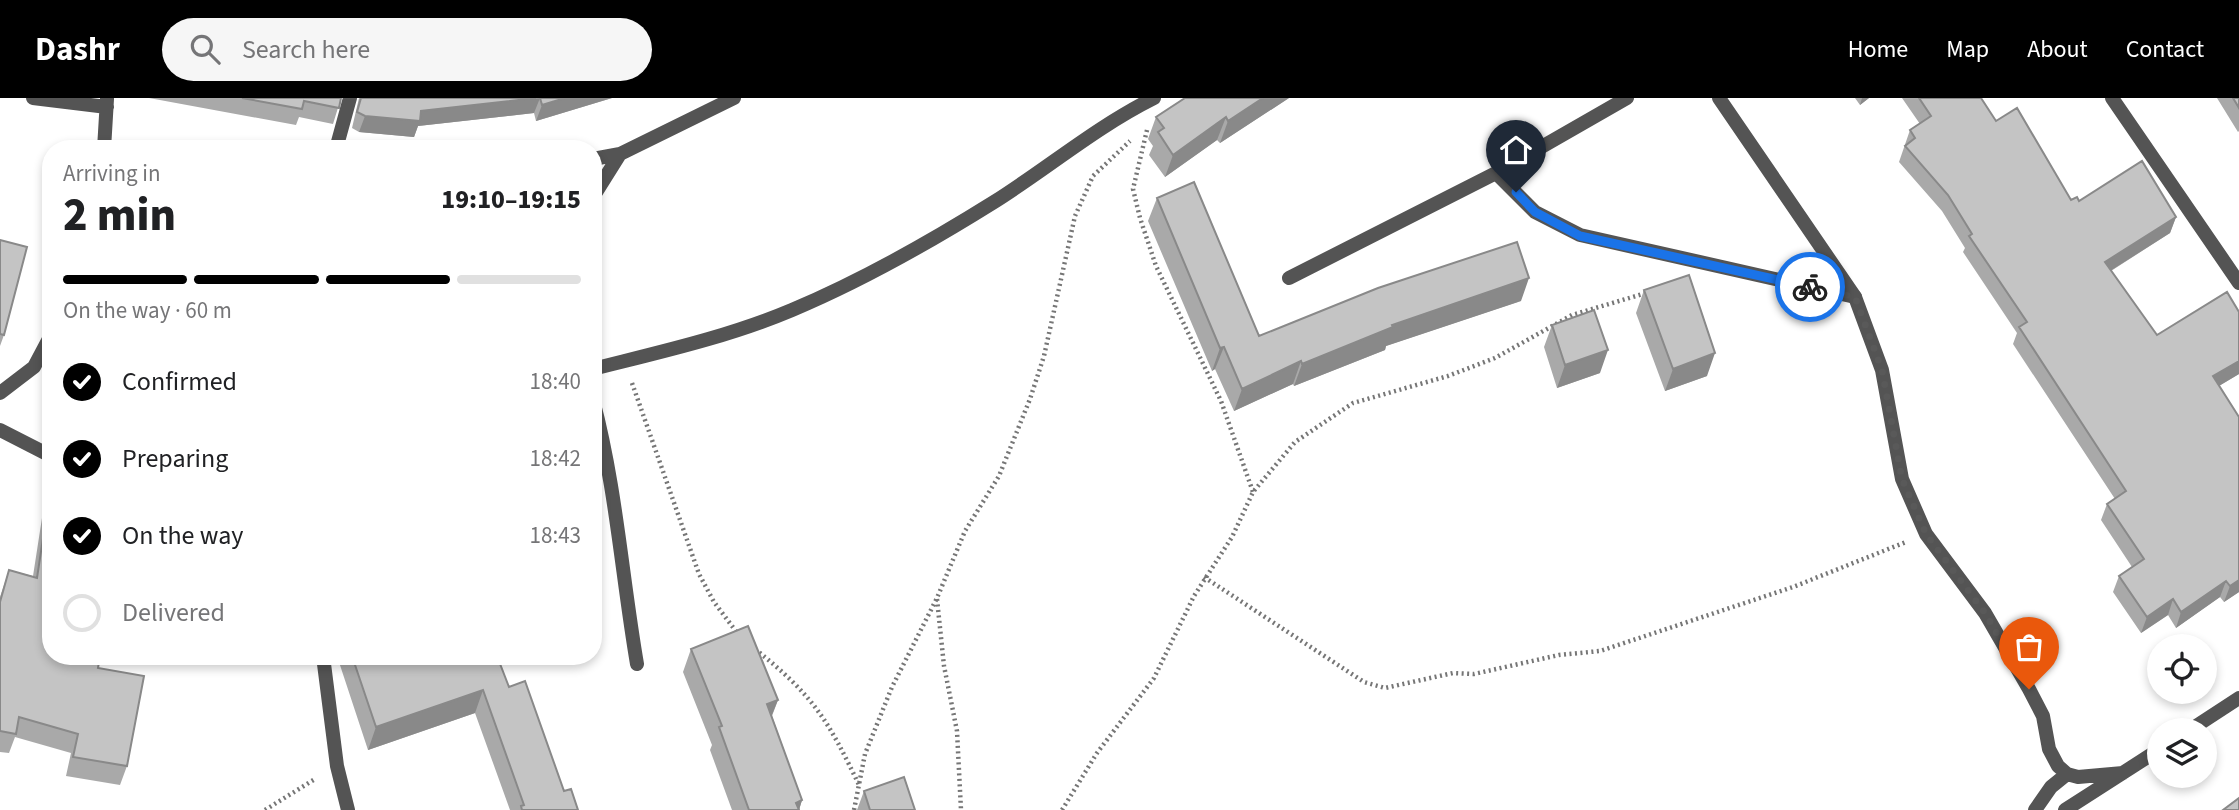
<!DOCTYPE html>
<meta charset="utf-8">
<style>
body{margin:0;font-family:"Source Sans 3",sans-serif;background:#f6f6f6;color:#202124;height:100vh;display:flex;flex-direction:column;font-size:26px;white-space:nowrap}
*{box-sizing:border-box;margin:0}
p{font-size:23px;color:#757577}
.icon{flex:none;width:38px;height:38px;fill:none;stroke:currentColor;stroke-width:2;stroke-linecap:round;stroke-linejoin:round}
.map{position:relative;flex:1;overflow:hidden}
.drawer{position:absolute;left:42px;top:42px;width:560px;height:525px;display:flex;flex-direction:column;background:#fff;border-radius:28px;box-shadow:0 4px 10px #0003}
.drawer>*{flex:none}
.buttons{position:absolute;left:2147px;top:536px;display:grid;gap:14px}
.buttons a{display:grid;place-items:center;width:70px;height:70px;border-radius:50%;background:#fff;box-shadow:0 4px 10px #0003;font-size:35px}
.pin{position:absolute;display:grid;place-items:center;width:60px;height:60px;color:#fff;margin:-72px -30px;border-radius:50% 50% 50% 0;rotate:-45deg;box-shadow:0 0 7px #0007}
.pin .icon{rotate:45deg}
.courier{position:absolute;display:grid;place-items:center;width:70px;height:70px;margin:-35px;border:5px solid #1a73e8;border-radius:50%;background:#fff;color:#222;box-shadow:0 2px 9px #0007}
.head em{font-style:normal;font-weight:800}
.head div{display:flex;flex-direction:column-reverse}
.head{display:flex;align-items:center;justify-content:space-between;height:119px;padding:0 21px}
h1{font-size:46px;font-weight:800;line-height:52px}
.bar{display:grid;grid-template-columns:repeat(4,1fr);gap:10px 7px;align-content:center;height:84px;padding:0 21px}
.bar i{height:9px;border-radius:5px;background:#e0e0e0}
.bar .active{background:#000}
.bar p{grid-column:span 4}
ol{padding:0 21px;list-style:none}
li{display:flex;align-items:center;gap:21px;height:77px}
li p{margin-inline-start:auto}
li .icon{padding:7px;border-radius:50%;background:#000;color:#fff;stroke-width:4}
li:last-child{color:#757577}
li i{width:38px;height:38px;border:4px solid #e0e0e0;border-radius:50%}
header{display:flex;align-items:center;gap:42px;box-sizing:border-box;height:98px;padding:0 35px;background:#000;color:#fff}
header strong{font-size:33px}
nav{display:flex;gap:38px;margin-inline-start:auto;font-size:24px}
.search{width:490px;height:63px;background:#f6f6f6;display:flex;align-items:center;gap:18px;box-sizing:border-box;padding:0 24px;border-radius:38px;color:#757577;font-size:26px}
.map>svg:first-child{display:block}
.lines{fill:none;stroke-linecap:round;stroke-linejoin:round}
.path{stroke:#767676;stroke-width:4.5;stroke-dasharray:2 3.5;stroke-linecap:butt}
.lane{stroke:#545454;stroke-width:14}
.street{stroke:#545454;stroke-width:14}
.wall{fill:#a9a9a9}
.shaded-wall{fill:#898989}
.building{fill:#c4c4c4;stroke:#898989;stroke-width:2}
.done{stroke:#595959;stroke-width:7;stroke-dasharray:0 12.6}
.route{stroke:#1a73e8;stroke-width:9}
</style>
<header>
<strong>Dashr</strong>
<div class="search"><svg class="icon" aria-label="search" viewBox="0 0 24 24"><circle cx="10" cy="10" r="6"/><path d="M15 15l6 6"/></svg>Search here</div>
<nav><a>Home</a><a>Map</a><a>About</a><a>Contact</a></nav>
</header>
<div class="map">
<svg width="2239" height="712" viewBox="0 0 2239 712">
<rect width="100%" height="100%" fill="#fff"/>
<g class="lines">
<!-- path -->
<path class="path" d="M1147 32 1133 91 1140 120 1156 168 1221 303 1253 394
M632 285 699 476 714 504 738 536
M1204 479 1364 584 1385 590 1453 575 1474 576 1559 557 1600 553 1793 489 1906 444
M937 501 944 568 957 633 961 712
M755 551C814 598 828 622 860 689
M265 712 315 681
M854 712 865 656 892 589 937 500 965 433 999 378 1030 301 1044 258 1075 118 1093 78 1130 43
M1062 712 1097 655 1154 580 1194 498 1232 439 1253 394 1295 344 1353 305 1448 278 1495 260 1572 217 1646 195"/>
<!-- lane -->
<path class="lane" d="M1496 75 1535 114 1580 137 1855 199
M1289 180 1496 75 1627 0
M593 271C660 254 728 239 792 212 861 183 930 144 994 104 1048 70 1096 29 1154 0"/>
<!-- street -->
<path class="street" d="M33 0 107 9
M1719 0 1855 199 1882 272 1902 381 1926 436 1985 515 2029 591 2043 618 2049 651 2058 668 2067 676 2078 679 2123 675
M2112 0 2239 185
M104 51 107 1
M336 51 350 0
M593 61 620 56 734 0
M593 99 620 56
M0 295 34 269 51 237
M593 302C616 388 622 479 637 566
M0 332 51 358
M323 558 337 668 348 712
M2190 632 2239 600
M2035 712 2051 689 2067 676
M2065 712 2160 651"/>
</g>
<!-- wall -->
<path class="wall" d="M149 0H341L333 26 299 19 296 27Z
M359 0H612L536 23 534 15 418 28 414 39 359 34 352 30Z
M1289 0 1220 45 1217 42 1165 79 1149 57 1153 48 1148 41 1156 19Z
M1855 0H1869L1860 7Z
M1902 0H1981L1996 23 2071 102 2176 119 2170 135 2111 173 2157 237 2239 214V276L2219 288 2239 494 2224 504 2220 499 2176 530 2168 517 2141 535 2113 494 2119 478 2132 469 2101 422 2107 406 2115 401 2013 246 2017 235 1963 154 1965 150 1942 113 1899 64 1910 32 1920 26Z
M2217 0H2239V33L2238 34Z
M1157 100 1259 238 1521 203 1386 248 1385 252 1294 288 1293 286 1234 313 1215 271 1212 273 1148 123Z
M0 142 4 237 0 248Z
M1644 192 1707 278 1665 293 1636 215Z
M1552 227 1600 275 1557 290 1544 249Z
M49 401 127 668 120 687 66 678 71 655 15 639 9 655 0 654V499L9 472 33 478 42 420Z
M691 551 778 602 772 618 802 702 799 712H732L710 652 712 647 683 574Z
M337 558H497L509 589 564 693 578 712H510L475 615 368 652Z
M864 693 915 712H857Z"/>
<!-- shaded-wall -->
<path class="shaded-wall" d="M540 0 534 15 418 28 414 39 359 34 365 18Z
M565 0H612L536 23 542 7Z
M1263 0H1289L1220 45 1228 23Z
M1862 0H1869L1860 7Z
M1226 19 1217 42 1165 79 1173 57Z
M2176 119 2170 135 2099 180 2105 164Z
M1529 180 1521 203 1386 248 1385 252 1294 288 1302 266 1392 227Z
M1224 249 1215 271 1212 273 1220 250Z
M1608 252 1600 275 1557 290 1565 267Z
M1715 255 1707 278 1665 293 1673 271Z
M1301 263 1293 286 1234 313 1242 291Z
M2239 263V276L2207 295 2213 278Z
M2239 482V494L2224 504 2230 488Z
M2226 483 2220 499 2176 530 2181 514Z
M2173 501 2168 517 2141 535 2147 519Z
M483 592 475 615 368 652 376 629Z
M778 602 769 624 767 606Z
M802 702 799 712 796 705Z"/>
<!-- building -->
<path class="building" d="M242 0H341L339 10 304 3 302 11Z
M361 0H536L421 13 420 23 365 18 357 14Z
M540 0H565L542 7Z
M1185 0H1263L1228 23 1226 19 1173 57 1158 34 1164 30 1156 19Z
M1919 0H1981L1996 23 2017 10 2071 102 2077 99 2079 103 2142 63 2176 119 2105 164 2157 237 2227 194 2239 214V263L2213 278 2239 319V482L2230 488 2226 483 2181 514 2173 501 2147 519 2119 478 2144 461 2107 406 2126 393 2019 229 2027 224 1969 138 1972 136 1948 97 1905 48 1915 40 1910 32 1931 18Z
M2233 0H2239V10Z
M1194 84 1259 238 1378 190 1517 144 1529 180 1392 227 1393 229 1302 266 1301 263 1242 291 1224 249 1220 250 1157 100Z
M0 142 27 149 4 237 0 236Z
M1689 177 1715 255 1673 271 1644 192Z
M1594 212 1608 252 1565 267 1552 227Z
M49 401H51V558H100L98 570 144 578 127 668 73 659 78 636 19 619 16 636 0 633V504L9 472 37 480Z
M748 528 778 602 767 606 802 702 796 705 799 712H749L719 629 722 628 691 551Z
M352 558H497L509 589 525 583 564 693 571 691 578 712H522L521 708 524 707 483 592 376 629Z
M904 679 915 712H870L864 693Z
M2239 700V712H2223Z"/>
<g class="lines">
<!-- done -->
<path class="done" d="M1810 189 1855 199 1882 272 1902 381 1926 436 1985 515 2029 591"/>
<!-- route -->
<path class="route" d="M1516 94 1535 114 1580 138 1810 189"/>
</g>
</svg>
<div class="buttons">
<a><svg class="icon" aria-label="locate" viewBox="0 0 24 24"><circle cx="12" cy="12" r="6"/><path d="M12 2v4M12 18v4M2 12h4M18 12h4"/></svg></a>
<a><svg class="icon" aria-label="layers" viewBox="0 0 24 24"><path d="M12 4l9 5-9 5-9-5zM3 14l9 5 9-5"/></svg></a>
</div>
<div class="pin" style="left:2029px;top:591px;background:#ea580c"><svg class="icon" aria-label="bag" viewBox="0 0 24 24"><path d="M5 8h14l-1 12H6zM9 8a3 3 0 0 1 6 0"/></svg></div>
<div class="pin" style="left:1516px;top:94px;background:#1f2937"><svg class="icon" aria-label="home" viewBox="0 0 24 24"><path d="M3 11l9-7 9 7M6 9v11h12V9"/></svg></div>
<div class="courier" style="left:1810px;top:189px"><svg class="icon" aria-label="bike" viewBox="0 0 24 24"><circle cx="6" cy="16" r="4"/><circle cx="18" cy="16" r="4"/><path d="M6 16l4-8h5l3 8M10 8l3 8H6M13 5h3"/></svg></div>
<section class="drawer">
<div class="head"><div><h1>2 min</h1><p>Arriving in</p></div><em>19:10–19:15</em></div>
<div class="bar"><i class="active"></i><i class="active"></i><i class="active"></i><i></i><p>On the way · 60 m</p></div>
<ol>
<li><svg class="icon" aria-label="check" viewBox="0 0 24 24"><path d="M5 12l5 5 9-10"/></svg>Confirmed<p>18:40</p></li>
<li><svg class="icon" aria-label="check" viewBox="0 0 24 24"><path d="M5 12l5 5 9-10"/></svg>Preparing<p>18:42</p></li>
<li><svg class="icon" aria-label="check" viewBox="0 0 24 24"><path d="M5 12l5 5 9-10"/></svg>On the way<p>18:43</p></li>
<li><i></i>Delivered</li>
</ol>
</section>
</div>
